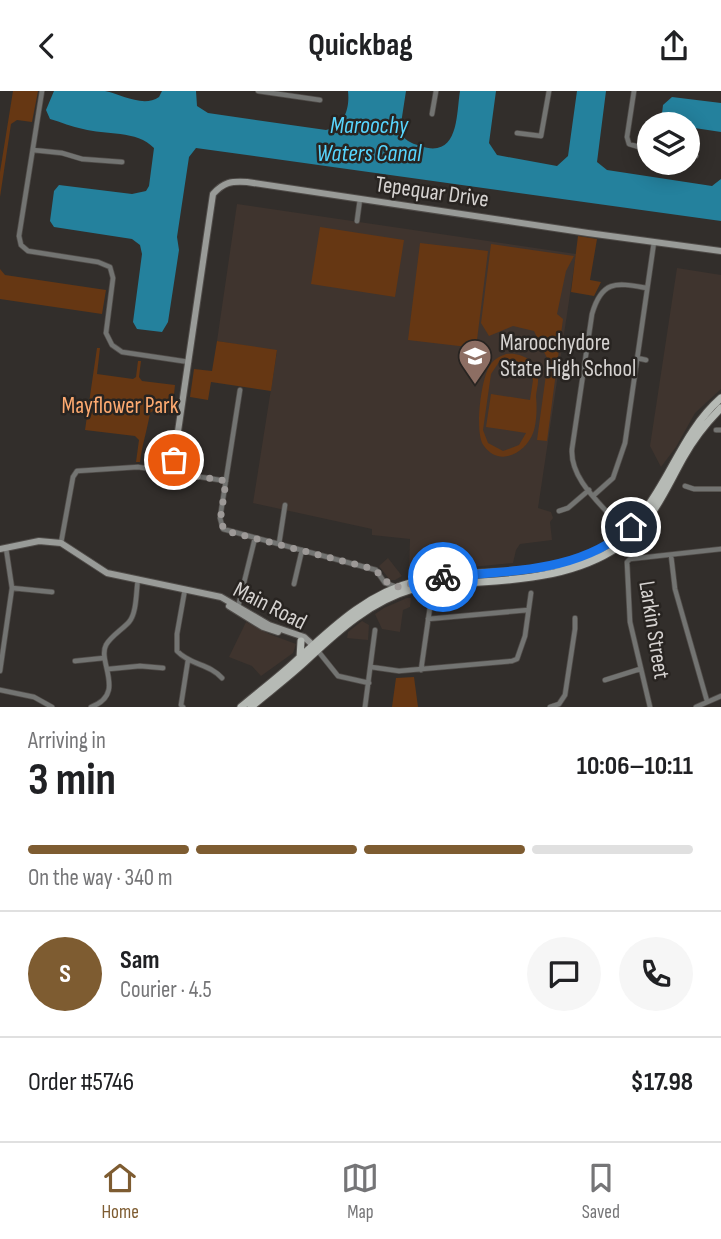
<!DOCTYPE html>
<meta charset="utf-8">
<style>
body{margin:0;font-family:"Sofia Sans Condensed",sans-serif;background:#f6f6f6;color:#202124;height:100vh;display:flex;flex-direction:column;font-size:26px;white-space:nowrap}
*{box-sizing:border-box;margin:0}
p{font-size:23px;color:#757577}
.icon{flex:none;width:38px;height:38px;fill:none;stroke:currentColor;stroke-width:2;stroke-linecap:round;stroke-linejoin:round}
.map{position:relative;height:616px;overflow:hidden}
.drawer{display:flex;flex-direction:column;background:#fff;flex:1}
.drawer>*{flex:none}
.buttons{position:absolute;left:637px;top:21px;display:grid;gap:14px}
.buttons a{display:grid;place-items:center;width:63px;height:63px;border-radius:50%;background:#fff;box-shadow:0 4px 18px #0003;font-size:35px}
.pin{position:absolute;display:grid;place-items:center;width:60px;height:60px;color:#fff;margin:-30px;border:4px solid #fff;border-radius:50%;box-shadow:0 2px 7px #0007}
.courier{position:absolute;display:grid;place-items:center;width:70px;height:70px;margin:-35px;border:5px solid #1a73e8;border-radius:50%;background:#fff;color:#222;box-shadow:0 2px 9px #0007}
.overview em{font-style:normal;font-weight:700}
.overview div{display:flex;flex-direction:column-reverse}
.overview{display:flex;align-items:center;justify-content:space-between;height:119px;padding:0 28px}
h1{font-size:46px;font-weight:700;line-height:52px}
.bar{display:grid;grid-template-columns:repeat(4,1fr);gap:10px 7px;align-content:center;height:84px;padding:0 28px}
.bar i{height:9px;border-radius:5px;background:#e0e0e0}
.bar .on{background:#7e5c31}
.bar p{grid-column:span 4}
.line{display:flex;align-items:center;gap:18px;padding:0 28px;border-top:2px solid #e0e0e0}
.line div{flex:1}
.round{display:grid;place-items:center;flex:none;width:74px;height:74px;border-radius:37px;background:#f6f6f6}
header{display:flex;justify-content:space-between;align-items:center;height:91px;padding:0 28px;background:#fff;font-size:32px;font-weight:700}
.menu{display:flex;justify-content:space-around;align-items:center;height:98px;border-top:2px solid #e0e0e0;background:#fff;font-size:19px;color:#757577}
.menu a{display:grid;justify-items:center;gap:4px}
.menu .on{color:#7e5c31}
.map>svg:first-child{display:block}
.built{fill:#3f342e}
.green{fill:#663713;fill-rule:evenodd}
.water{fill:#24819d}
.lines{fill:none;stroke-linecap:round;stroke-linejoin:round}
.street-casing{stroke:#504c49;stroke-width:6}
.secondary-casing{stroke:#504c49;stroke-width:8}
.primary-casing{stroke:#504c49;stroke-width:9}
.street{stroke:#737472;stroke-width:4.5}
.secondary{stroke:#999b98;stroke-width:6}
.primary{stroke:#b6bab5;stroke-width:7}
.done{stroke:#9d9997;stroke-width:7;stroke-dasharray:0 12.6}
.route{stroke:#1a73e8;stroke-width:9}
.labels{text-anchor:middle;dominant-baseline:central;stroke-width:5;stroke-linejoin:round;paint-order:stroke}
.street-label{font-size:23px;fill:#d6d3d1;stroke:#282421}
.poi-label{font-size:23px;fill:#d6d3d1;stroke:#282421;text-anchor:start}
.park-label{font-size:23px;fill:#feaa70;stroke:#282421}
.water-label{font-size:24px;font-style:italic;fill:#57d5fe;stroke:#282421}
</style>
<header><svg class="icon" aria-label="back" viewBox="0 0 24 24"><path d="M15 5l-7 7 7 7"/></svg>Quickbag<svg class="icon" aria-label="share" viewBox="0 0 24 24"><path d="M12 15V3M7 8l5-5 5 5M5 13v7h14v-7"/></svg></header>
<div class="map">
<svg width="721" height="616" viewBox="0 0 721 616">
<rect width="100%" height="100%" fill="#322e2b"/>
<!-- built -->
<path class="built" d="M237 113 576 163 538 417 551 421 553 427 550 431 552 449 520 453 516 459 513 472 409 482 410 448 372 444V438L253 412 277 260 217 250Z
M677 177 721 184V298L695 322 676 356 661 376 650 355Z
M388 467 402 485 395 489H390L379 475Z
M407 507H411L410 516 403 519 400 541 382 538 375 523 384 517Z
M362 530 369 534 368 549 347 547 348 541Z
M246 531 269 543 296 553 293 562 261 585 252 575 229 566Z"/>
<!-- green -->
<path class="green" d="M13 0H38L32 31 17 29 11 33 0 106V81Z
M320 136 404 149 395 206 311 193Z
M578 145 597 148 590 189 601 191 594 205 571 201Z
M420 152 488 160 476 257 408 249Z
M491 153 574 165 566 180 557 223 563 228 547 350 537 349 548 269 534 240 513 235 489 245 481 232Z
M0 178 5 184 106 199 102 223 0 208Z
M217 250 277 259 271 300 211 291 208 309 190 306 194 278 212 280Z
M97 257H100L97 283 133 288 136 286 138 270H141L139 286 142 290 175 294 172 322 153 320 150 322C147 340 142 354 140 371H136L139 349 135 345 85 339Z
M506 263C523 261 539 271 538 290 538 295 536 301 536 306 537 314 537 332 533 342 526 361 500 377 484 355 474 343 481 289 489 276 493 269 498 266 506 263ZM513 268 528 276 533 289 530 309 491 303 486 336 526 342 519 354 503 360 488 352 483 339 491 283 499 271Z
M414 586 418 616H392L396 587Z"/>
<!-- water -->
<path class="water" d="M54 0C70 0 89 0 105 0 121 3 143 17 159 6L162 0H196L197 15 208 22 326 39C344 35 350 18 348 0H406L400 39C403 49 411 52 420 55 459 68 456 25 460 0H496L489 52 497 64 557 75 568 65 577 0H606L597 71 607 79 712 95 721 88V130L196 57 189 66 177 146 179 159 168 231 162 241 137 238 133 231 142 163 140 154 132 148 54 136 50 130 54 100 59 94 132 103 146 100 149 95 154 57C137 39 105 44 83 38 72 36 61 31 50 28L46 19Z
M672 6 721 12V41L688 36V33L661 31 663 14Z"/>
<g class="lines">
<defs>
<path id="street" d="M42 0 19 145 21 154 28 160 98 171 110 176 113 187 106 242 112 254 122 261 189 271
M258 0 320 9
M634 0 627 46 629 53 649 59
M432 23 436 0
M517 42 541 45 549 0
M33 59 62 62 82 68 122 71
M688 64 696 65
M357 130 360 108
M637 267 646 269
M240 299 220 427 223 438 376 479 385 492 397 496
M716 339H721
M685 395 694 398H721
M594 404 613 387 625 352 654 151
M559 420 568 417 589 399
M618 433C600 412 570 388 572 358L592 223C602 188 617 192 647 197
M61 452 73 386 77 380 138 376 226 390
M279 453 285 414
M671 464 675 498 707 610
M294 493 302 459
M12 497 52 501
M185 498 177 543V560C190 574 210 573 222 587
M238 516 255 447
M428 528 528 519
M318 560 338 585 369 592
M75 570 104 567
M371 576 399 580 512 570 517 568 525 545 531 502
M109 578 140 575 163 577
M421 579 431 509
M0 580 12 497 6 457
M605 589 640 578
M0 599 34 606 52 616
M91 616C127 603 97 571 106 554 111 545 123 538 129 531 137 522 136 500 138 488
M183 616 181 614 188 569
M365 616 375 539
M550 616 559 613 565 604 575 538V527
M650 616 630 531 627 471 630 468 721 458
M696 616 721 605"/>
<path id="secondary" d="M172 381 213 103C224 91 231 90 247 91L588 142 721 160
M0 458 39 450 61 452 107 482 221 506 269 534 304 546 315 556
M229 515 263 536 278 541"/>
<path id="primary" d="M300 567 301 550
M241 616C260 600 280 585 298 568 334 535 368 502 417 490 478 475 548 490 604 456 665 421 671 351 721 307
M251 616C270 600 290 585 308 568 339 539 371 510 413 498 435 492 458 492 481 491 528 488 578 483 618 456 653 431 663 403 683 367 693 349 706 332 721 317"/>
</defs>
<!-- street casing -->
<use href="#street" class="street-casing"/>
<!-- secondary casing -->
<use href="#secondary" class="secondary-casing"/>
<!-- primary casing -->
<use href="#primary" class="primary-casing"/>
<!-- street -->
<use href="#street" class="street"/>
<!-- secondary -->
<use href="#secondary" class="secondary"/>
<!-- primary -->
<use href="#primary" class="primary"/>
</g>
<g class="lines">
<!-- done -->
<path class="done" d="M174 369 172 381 226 390 220 431 226 440 370 477C382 481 384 493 397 496L443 486"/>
<!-- route -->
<path class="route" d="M443 486C508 479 579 483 631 436"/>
</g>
<!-- icons -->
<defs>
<symbol id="school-pin" viewBox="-11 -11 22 30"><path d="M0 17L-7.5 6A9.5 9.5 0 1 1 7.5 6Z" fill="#8d6e63" stroke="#282421"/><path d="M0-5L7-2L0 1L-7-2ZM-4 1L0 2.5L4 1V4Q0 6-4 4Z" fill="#fff"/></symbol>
</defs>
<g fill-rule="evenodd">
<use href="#school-pin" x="456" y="246" width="38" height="52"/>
</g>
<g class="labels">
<!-- street labels -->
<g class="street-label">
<text transform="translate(432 101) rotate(8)">Tepequar Drive</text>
<text transform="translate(270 515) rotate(27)">Main Road</text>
<text transform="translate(654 539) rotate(81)">Larkin Street</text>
</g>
<!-- poi labels -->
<g class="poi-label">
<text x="500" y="252">Maroochydore<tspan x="500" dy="26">State High School</tspan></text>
</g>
<!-- park labels -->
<g class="park-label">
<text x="120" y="315">Mayflower Park</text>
</g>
<!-- water labels -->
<g class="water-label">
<text x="369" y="34">Maroochy<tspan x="369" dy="28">Waters Canal</tspan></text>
</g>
</g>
</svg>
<div class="buttons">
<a><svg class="icon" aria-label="layers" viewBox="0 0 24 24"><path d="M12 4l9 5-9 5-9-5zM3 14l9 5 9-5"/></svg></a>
</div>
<div class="pin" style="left:174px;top:369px;background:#ea580c"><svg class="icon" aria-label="bag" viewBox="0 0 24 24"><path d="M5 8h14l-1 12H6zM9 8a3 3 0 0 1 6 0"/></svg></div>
<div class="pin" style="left:631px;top:436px;background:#1f2937"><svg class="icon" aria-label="home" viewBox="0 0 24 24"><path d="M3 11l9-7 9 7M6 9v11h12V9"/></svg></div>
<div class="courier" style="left:443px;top:486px"><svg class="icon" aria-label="bike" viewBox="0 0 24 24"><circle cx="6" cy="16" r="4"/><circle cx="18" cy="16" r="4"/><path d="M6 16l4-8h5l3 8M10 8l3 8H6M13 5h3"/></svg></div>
</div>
<section class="drawer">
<div class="overview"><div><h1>3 min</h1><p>Arriving in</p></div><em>10:06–10:11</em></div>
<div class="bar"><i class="on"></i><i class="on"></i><i class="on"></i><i></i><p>On the way · 340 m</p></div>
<div class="line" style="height:126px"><b class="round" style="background:#7e5c31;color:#fff">S</b><div><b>Sam</b><p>Courier · 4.5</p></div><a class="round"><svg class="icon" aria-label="chat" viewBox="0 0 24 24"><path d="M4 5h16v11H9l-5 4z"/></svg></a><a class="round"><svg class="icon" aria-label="phone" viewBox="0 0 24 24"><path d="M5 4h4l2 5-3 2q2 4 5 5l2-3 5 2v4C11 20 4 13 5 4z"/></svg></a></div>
<div class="line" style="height:91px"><div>Order #5746</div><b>$17.98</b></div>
</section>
<nav class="menu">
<a class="on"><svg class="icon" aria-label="home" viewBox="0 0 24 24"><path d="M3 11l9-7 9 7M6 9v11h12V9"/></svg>Home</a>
<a><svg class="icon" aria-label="map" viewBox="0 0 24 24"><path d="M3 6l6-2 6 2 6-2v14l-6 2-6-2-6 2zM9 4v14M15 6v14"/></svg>Map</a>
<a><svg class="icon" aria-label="saved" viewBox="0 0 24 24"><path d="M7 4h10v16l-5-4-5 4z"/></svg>Saved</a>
</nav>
